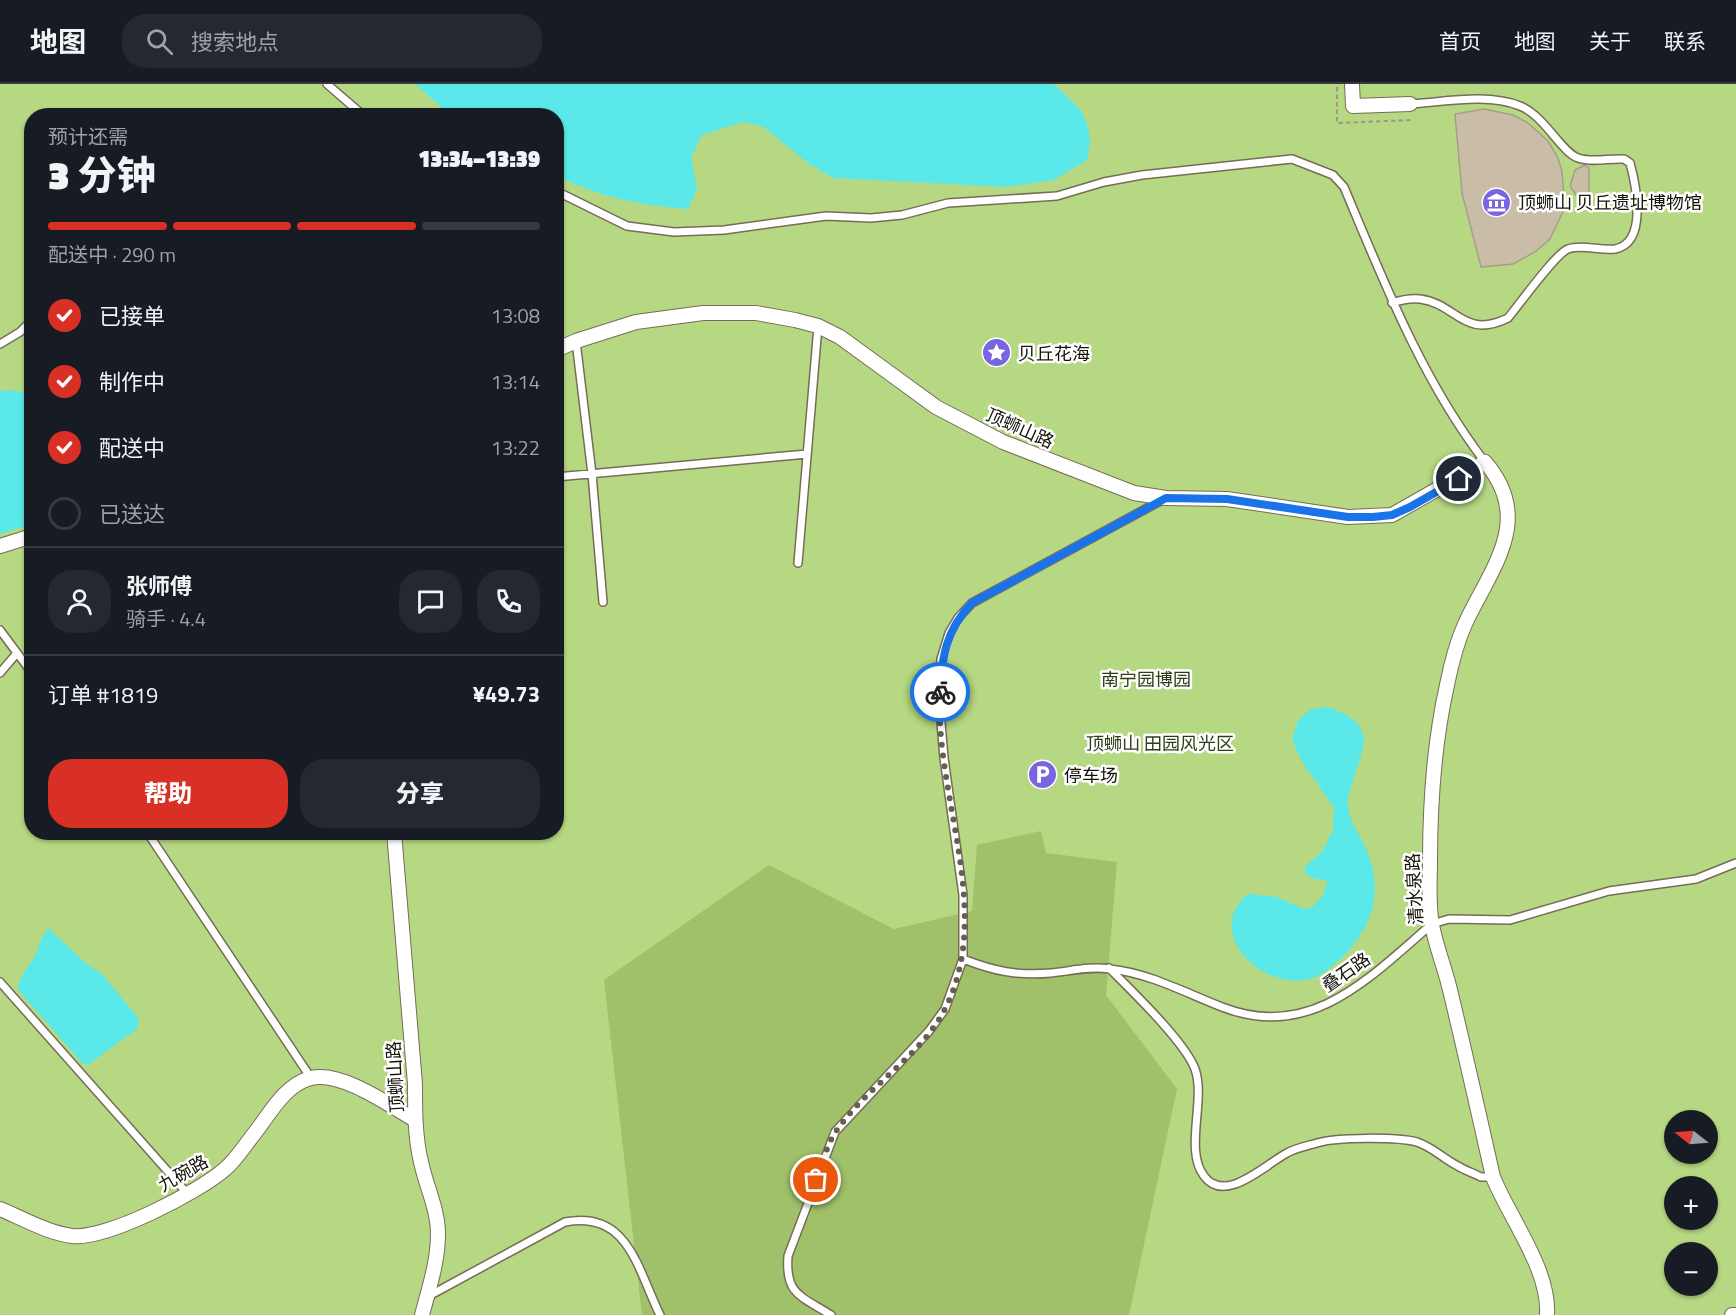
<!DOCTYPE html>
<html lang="zh">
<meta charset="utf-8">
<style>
body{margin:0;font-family:"Titillium Web","Noto Sans SC",sans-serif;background:#242831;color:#f1f3f6;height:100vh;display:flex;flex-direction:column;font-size:22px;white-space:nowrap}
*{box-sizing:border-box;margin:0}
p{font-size:20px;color:#9ea1a6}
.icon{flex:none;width:33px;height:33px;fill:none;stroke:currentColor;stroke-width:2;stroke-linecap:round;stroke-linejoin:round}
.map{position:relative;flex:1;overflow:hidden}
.side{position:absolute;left:24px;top:24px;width:540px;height:732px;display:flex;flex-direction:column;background:#171b24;border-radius:24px;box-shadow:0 2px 4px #0004}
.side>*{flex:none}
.needle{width:39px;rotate:287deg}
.fabs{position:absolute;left:1664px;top:1026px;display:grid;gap:12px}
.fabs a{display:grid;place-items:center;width:54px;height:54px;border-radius:50%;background:#171b24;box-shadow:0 2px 4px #0004;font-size:30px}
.pin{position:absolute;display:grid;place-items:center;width:51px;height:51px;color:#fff;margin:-26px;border:3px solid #fff;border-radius:50%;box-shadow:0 2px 6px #0007}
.courier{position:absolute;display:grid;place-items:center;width:60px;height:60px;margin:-30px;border:4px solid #1a73e8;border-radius:50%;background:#fff;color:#222;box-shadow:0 2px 8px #0007}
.headline em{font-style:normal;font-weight:800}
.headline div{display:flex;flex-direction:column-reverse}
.headline{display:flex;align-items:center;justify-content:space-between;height:102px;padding:0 24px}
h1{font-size:39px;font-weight:800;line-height:45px}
.bar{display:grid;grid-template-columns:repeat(4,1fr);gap:9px 6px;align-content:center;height:72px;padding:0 24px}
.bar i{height:8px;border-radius:4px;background:#363941}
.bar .on{background:#d93025}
.bar p{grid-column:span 4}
.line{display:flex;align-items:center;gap:15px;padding:0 24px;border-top:2px solid #363941}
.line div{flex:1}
.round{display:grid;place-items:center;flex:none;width:63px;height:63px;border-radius:24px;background:#242831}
ol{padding:0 24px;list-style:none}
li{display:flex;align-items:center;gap:18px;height:66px}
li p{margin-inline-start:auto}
li .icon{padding:6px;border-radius:50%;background:#d93025;color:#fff;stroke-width:4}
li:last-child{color:#9ea1a6}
li i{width:33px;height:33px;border:3px solid #363941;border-radius:50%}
.button{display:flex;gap:12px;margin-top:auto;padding:12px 24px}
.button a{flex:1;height:69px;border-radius:24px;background:#d93025;color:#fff;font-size:24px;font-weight:800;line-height:69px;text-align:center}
.button a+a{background:#242831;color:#f1f3f6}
header{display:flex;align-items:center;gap:36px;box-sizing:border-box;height:84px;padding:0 30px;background:#171b24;border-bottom:2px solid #363941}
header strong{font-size:28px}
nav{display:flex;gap:33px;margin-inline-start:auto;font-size:21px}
.search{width:420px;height:54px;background:#242831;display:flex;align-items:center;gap:15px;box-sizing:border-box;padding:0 21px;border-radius:24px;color:#9ea1a6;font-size:22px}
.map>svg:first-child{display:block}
.green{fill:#b6d882;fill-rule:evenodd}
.forest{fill:#a0c16a}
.water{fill:#5ae8e9}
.building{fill:#c9bda7;stroke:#a99d88;stroke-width:1.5}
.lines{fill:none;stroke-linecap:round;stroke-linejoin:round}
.lane-casing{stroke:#776c58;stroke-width:10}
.street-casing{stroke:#776c58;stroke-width:16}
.path{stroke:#a09786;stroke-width:2;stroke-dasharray:4.5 3;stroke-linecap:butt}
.lane{stroke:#fff;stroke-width:7}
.street{stroke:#fff;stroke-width:14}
.done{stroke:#655e51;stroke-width:6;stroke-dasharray:0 10.8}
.route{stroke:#1a73e8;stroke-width:8}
.labels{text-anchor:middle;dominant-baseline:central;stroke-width:5;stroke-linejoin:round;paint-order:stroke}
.poi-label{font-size:18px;fill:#16120a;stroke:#fff;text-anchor:start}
.street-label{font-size:18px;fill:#16120a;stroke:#fff}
.park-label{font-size:18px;fill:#2f3c18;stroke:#fff}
</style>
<header>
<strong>地图</strong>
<div class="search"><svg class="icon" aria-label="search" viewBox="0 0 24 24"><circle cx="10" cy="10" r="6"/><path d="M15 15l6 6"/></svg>搜索地点</div>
<nav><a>首页</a><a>地图</a><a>关于</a><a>联系</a></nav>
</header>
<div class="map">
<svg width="1736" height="1231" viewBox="0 0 1736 1231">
<rect width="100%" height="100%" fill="#f8ecd5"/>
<!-- green -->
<path class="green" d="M0 0H1736V1231H0ZM32 32H556V748H32ZM1674 1036H1707V1070H1674ZM1674 1102H1707V1136H1674ZM1674 1168H1707V1202H1674Z"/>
<!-- forest -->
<path class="forest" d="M1041 747 1046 769 1117 778 1106 911 1177 1005 1129 1231H642L604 896 769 781 894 845 972 827 977 761Z"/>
<!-- water -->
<path class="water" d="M415 0H1053C1081 23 1096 38 1087 76L1054 96 1007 103 833 94 808 79 762 42 743 38 702 51 691 73 697 105 688 125C638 121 602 114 557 92L556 32 450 31Z
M5 306 19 307 31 314 32 440 0 450V308Z
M1328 623C1385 642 1359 669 1349 710 1344 730 1355 743 1364 760 1388 811 1370 854 1326 887 1279 923 1196 852 1248 810L1277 813 1304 825 1313 823 1323 811 1328 797 1312 794 1305 789V782L1322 768 1333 746 1334 724 1301 676 1292 655 1298 637 1311 625Z
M48 844 88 881 102 890 139 935 137 945 89 980H83L18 906C18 893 27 886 33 875 40 864 40 854 48 844Z"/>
<!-- building -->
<path class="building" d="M1484 25 1513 31 1528 39 1548 57 1558 74 1562 88 1565 123 1550 155 1535 168 1513 180 1481 183 1462 109 1455 30Z
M1585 81 1589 84V116L1579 115 1570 102 1575 86Z"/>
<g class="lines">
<defs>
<path id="lane" d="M327 0 364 32
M556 107 627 142 674 148 724 146 826 132 871 134 902 131 948 119 1057 112 1104 98 1142 91 1292 75 1333 91 1344 103C1384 198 1422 296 1485 378
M1392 219C1401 216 1411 214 1420 215 1456 219 1463 256 1508 234 1519 221 1556 169 1568 165 1583 160 1600 167 1615 165 1648 159 1636 101 1630 79L1624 75C1609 74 1592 79 1578 74 1561 68 1544 31 1520 22 1487 9 1445 18 1410 20
M576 257 592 390 603 518
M0 260 20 248 32 236
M556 393 807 370
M798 479 818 242
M0 546 32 589
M0 589 17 569
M147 748 311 994
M963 875C994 887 1017 892 1051 889 1071 887 1090 882 1110 885 1149 889 1186 909 1222 923 1311 958 1370 893 1432 840L1449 835 1510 836 1609 807 1696 795 1736 779
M1109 884C1131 906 1185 958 1195 985 1206 1016 1184 1066 1204 1092 1225 1121 1266 1080 1287 1069 1296 1064 1307 1062 1317 1059 1337 1053 1397 1053 1417 1058 1432 1063 1443 1074 1456 1081 1464 1086 1473 1089 1481 1093H1493
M0 898 187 1109
M427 1213 565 1138C628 1126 637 1184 660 1231
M831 1231C801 1212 785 1211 788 1172L835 1048 929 947 945 925 963 875V811L944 674 939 615 941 575 949 549 958 534 972 519 1164 415"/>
<path id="street" d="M1352 0 1353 22 1410 20
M556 266 576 257 636 238 703 229H756L795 236 818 242 840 253 936 323 1003 358 1134 409 1166 414 1227 415 1348 433 1392 431 1485 378C1535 436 1491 484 1465 540 1457 558 1451 581 1447 601 1434 659 1430 717 1430 777 1430 797 1428 820 1432 841 1436 863 1445 884 1450 906 1465 968 1479 1031 1493 1093 1510 1135 1550 1186 1547 1231
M0 462 32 452
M394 748 415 1000C415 1027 415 1053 421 1078 426 1102 438 1125 438 1150 438 1178 429 1204 422 1231
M0 1125C22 1134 48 1149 72 1152 106 1156 199 1108 225 1085 236 1076 245 1061 254 1050 270 1030 284 1001 311 994 342 987 389 1021 415 1036
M1732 1231H1736"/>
</defs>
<!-- lane casing -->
<use href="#lane" class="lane-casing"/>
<!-- street casing -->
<use href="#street" class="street-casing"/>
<!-- path -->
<path class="path" d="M1337 3V39L1411 36"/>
<!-- lane -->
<use href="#lane" class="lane"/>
<!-- street -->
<use href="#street" class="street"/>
</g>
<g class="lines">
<!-- done -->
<path class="done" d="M816 1096C822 1079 827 1060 837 1046 868 1001 922 972 946 923 994 825 934 711 940 608"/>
<!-- route -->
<path class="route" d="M940 608C942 572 946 546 972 519L1166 414 1227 415 1348 433H1373L1392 431 1410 423 1459 395"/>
</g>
<!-- icons -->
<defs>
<symbol id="museum-disc" viewBox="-11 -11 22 22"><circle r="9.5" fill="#7a65e0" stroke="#fff"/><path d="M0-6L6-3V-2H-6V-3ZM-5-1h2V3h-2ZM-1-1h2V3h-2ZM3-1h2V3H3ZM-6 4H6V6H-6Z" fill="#fff"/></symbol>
<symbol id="sight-disc" viewBox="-11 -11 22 22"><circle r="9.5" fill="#7a65e0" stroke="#fff"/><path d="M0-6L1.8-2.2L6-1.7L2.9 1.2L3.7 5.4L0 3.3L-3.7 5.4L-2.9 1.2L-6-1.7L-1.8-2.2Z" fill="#fff"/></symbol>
<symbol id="parking-disc" viewBox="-11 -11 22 22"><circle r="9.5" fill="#7a65e0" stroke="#fff"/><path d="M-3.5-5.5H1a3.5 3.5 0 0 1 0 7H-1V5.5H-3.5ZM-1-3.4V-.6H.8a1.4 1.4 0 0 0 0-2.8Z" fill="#fff"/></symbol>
</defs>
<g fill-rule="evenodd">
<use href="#museum-disc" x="1480" y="102" width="33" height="33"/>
<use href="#sight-disc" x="980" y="252" width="33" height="33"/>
<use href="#parking-disc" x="1026" y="674" width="33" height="33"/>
</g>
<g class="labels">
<!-- poi labels -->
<g class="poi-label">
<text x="1518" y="118">顶蛳山 贝丘遗址博物馆</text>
<text x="1018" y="269">贝丘花海</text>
<text x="1064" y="691">停车场</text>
</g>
<!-- street labels -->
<g class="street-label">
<text transform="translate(1020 344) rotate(24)">顶蛳山路</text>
<text transform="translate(1414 805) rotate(-93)">清水泉路</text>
<text transform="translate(1346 888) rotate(-35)">叠石路</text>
<text transform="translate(395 993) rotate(-93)">顶蛳山路</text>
<text transform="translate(183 1089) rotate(-30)">九碗路</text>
</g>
<!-- park labels -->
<g class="park-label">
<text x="1146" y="595">南宁园博园</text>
<text x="1160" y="659">顶蛳山 田园风光区</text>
</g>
</g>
</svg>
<div class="fabs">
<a><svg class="needle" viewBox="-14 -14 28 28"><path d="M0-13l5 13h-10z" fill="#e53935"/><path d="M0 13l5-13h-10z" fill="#9ea1a6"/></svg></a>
<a>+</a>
<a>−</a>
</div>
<div class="pin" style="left:816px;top:1096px;background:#ea580c"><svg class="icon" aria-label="bag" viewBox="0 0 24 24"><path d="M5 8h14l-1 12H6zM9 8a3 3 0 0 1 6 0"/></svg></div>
<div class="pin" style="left:1459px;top:395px;background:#1f2937"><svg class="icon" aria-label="home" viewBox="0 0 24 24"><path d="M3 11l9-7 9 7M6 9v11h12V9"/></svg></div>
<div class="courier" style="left:940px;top:608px"><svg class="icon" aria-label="bike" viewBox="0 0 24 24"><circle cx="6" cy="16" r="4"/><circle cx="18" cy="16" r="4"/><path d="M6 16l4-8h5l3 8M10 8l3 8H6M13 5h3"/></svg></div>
<section class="side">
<div class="headline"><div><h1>3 分钟</h1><p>预计还需</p></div><em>13:34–13:39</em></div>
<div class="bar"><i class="on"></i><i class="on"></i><i class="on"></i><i></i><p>配送中 · 290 m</p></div>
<ol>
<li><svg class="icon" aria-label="check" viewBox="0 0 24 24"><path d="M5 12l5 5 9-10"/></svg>已接单<p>13:08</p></li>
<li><svg class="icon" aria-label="check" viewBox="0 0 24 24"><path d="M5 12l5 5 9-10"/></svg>制作中<p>13:14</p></li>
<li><svg class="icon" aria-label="check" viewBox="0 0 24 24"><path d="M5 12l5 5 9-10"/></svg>配送中<p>13:22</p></li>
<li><i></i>已送达</li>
</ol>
<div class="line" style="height:108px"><a class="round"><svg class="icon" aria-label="person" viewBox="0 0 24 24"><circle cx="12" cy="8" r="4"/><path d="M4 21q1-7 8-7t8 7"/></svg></a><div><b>张师傅</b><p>骑手 · 4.4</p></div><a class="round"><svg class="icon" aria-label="chat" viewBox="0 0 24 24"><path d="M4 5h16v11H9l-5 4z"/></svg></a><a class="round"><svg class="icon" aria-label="phone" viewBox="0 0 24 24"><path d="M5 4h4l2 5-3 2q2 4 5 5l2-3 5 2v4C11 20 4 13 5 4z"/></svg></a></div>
<div class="line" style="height:78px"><div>订单 #1819</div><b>¥49.73</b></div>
<div class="button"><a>帮助</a><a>分享</a></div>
</section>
</div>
